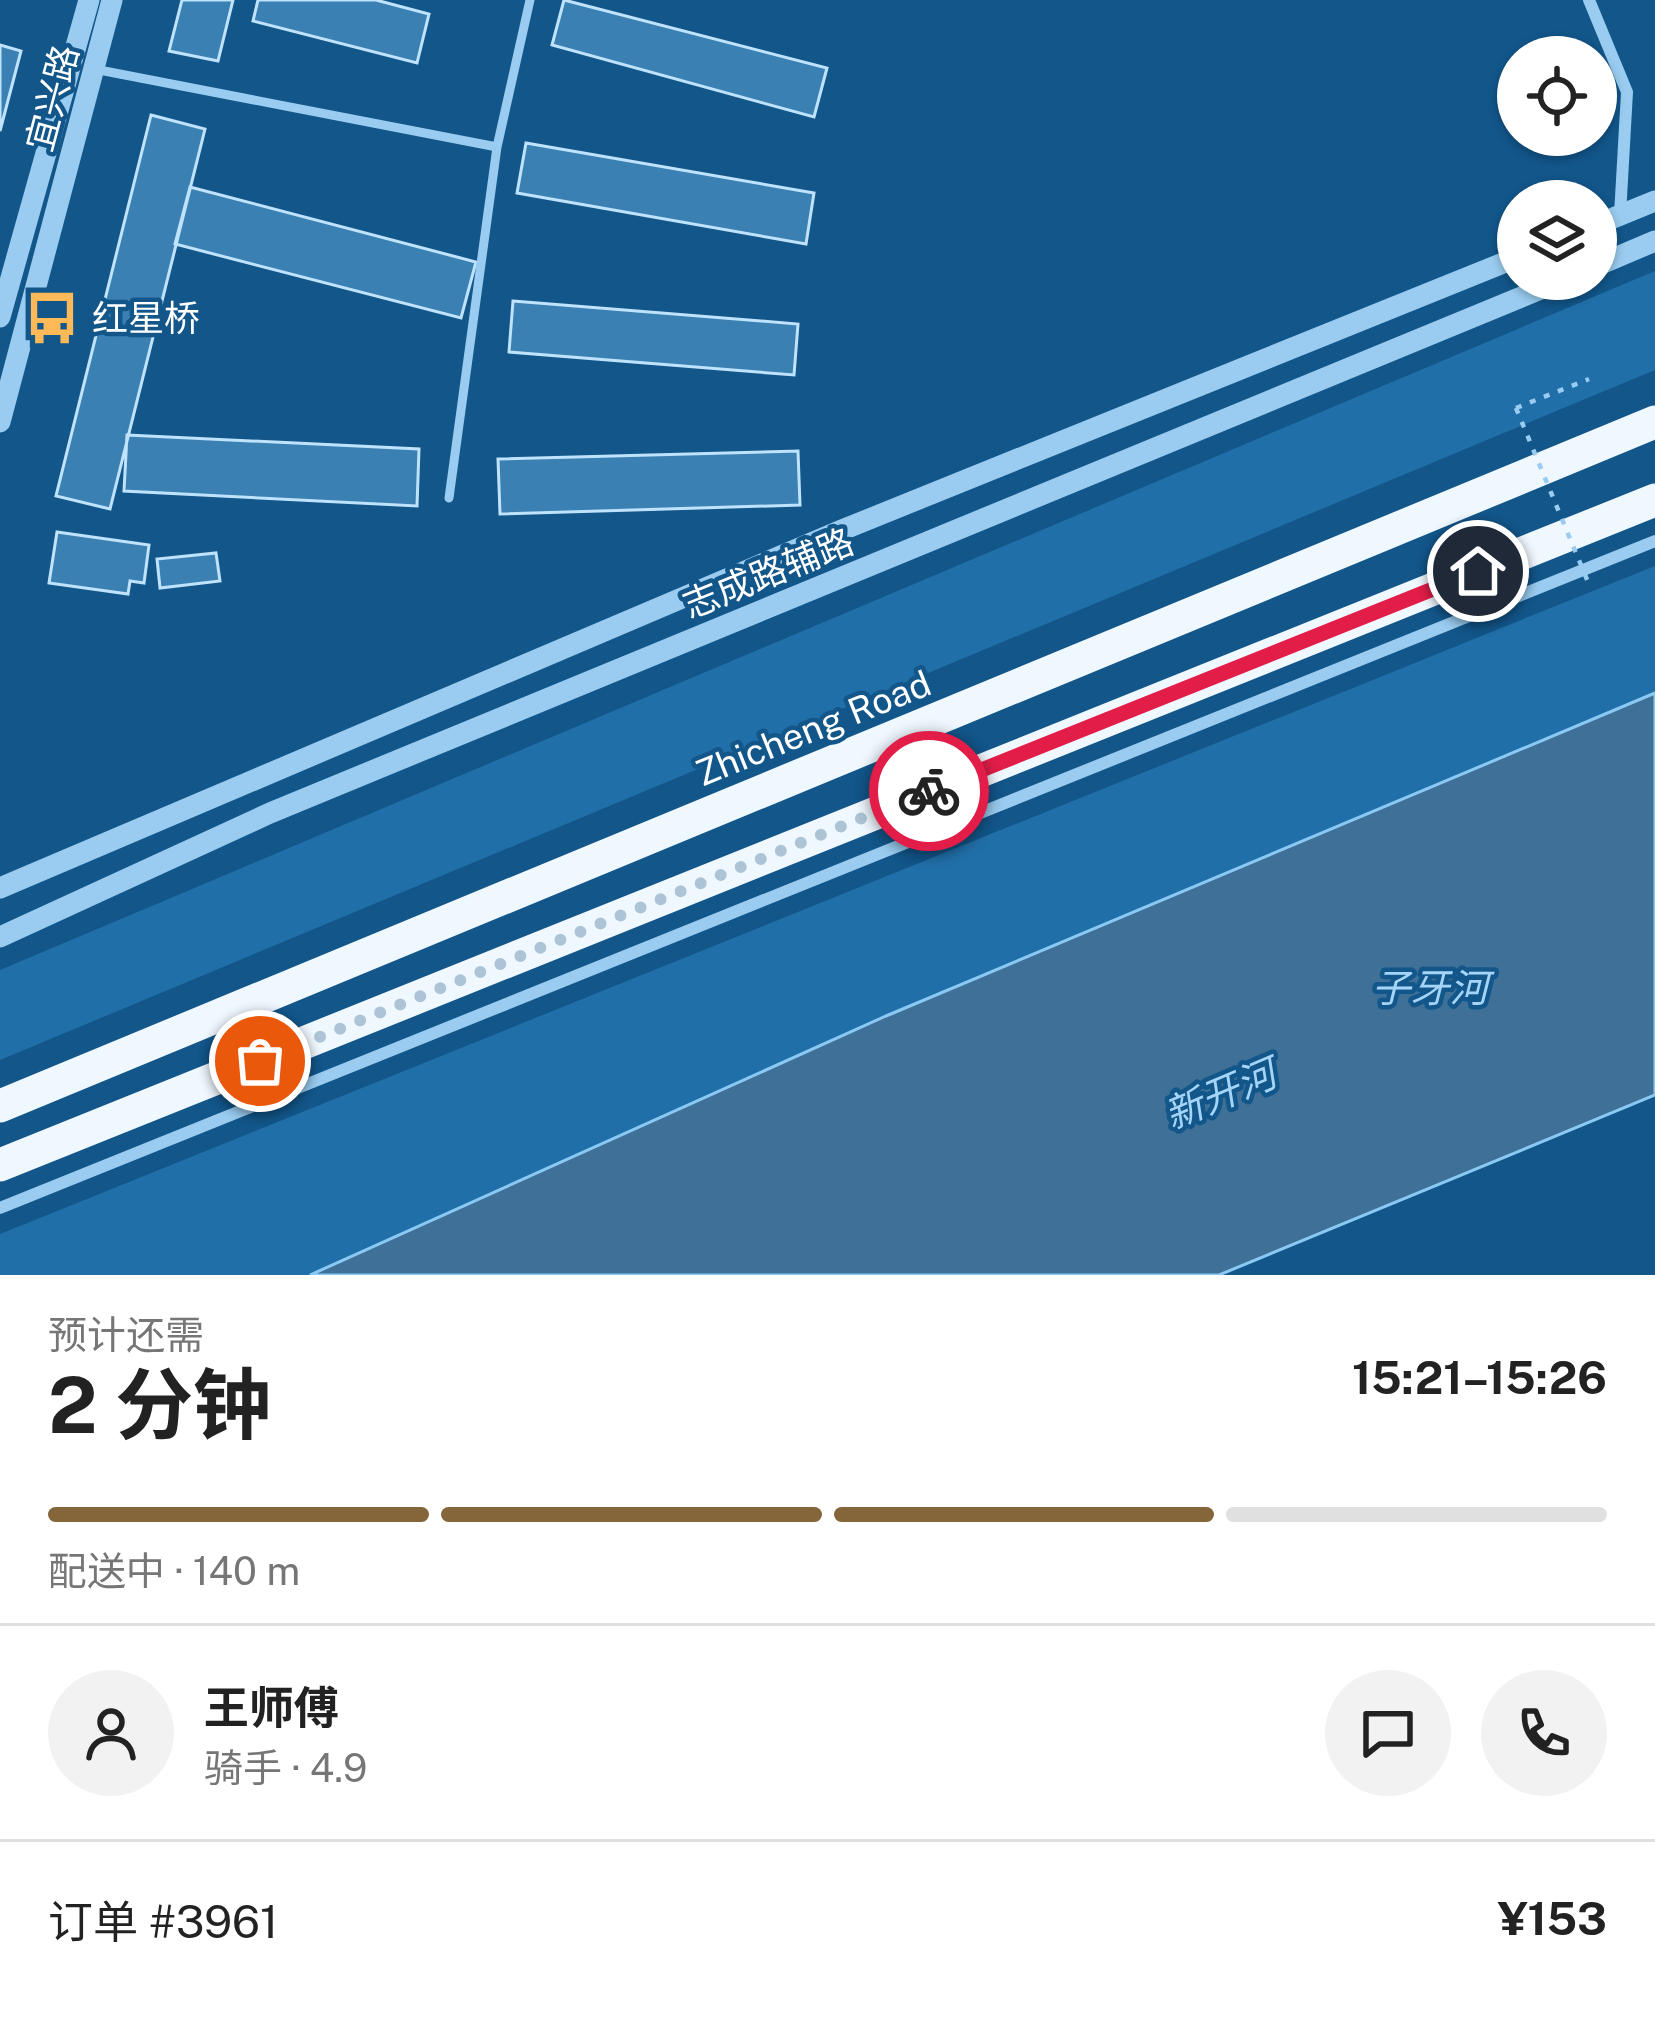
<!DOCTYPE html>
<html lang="zh">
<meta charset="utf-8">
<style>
body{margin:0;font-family:"Public Sans","Noto Sans SC",sans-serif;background:#f2f2f2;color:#222;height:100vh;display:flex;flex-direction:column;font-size:45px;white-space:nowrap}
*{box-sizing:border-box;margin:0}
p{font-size:39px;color:#767676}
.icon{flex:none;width:66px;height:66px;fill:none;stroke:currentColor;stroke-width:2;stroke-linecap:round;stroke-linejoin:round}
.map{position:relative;height:1275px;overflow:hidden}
.panel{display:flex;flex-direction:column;background:#fff;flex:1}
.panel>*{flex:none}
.buttons{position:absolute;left:1497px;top:36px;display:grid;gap:24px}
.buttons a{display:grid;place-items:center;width:120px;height:120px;border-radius:50%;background:#fff;box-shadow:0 3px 9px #0004;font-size:60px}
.pin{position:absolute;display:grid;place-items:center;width:102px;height:102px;color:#fff;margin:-51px;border:6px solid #fff;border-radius:50%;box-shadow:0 3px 12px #0007}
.courier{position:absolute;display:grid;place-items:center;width:120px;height:120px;margin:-60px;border:9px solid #e11d48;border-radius:50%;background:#fff;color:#222;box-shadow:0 3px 15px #0007}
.overview em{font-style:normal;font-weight:700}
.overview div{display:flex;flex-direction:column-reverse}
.overview{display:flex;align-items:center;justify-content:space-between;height:204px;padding:0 48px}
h1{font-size:78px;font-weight:700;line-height:90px}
.bar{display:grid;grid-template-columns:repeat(4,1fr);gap:18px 12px;align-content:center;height:144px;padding:0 48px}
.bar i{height:15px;border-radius:9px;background:#e0e0e0}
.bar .current{background:#85663a}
.bar p{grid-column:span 4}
.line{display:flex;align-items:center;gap:30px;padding:0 48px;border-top:3px solid #e0e0e0}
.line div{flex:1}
.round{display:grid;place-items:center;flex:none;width:126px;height:126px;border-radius:63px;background:#f2f2f2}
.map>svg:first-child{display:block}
.green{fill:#216fa8}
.water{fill:#3f7198;stroke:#8ac9f4;stroke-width:3}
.building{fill:#3b80b3;stroke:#bfe3fc;stroke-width:3}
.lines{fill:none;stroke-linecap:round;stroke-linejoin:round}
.path{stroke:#99ccf0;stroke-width:4.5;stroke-dasharray:6 9;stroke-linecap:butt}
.service{stroke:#99ccf0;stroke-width:9}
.minor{stroke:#99ccf0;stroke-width:12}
.tertiary{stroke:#99ccf0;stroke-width:21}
.trunk{stroke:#f0f8ff;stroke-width:33}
.path-bridge{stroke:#99ccf0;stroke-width:4.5;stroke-dasharray:6 9;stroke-linecap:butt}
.done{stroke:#acc4d6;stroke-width:12;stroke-dasharray:0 21.6}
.route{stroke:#e11d48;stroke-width:15}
.labels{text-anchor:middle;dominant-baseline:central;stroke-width:9;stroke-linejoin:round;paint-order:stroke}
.street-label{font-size:36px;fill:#fff;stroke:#12568a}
.poi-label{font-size:36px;fill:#fff;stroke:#12568a;text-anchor:start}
.water-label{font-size:39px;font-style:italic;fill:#a4d5f8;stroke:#12568a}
</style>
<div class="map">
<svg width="1655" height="1275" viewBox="0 0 1655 1275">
<rect width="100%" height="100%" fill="#12568a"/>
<!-- green -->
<path class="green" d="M1655 271V370L0 1060V970Z
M1655 566V693L886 1016 310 1275H0V1234Z"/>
<!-- water -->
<path class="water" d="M1655 693V1095L1219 1275H310L886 1016Z"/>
<!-- building -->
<path class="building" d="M182 0H233L218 61 169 51Z
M258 0H376L429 14 417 63 253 21Z
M564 0 827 68 814 117 552 45Z
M0 45 21 51 0 131Z
M151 115 205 129 110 509 56 496Z
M526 143 814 193 806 244 517 193Z
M190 187 476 262 461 318 175 244Z
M513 301 798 324 794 375 509 352Z
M127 435 419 449 417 506 124 491Z
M798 451 800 505 500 514 498 459Z
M57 532 149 545 144 583 130 581 128 594 49 583Z
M216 553 220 581 160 588 157 559Z"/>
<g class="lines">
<!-- path -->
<path class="path" d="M1516 408 1589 379"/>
<!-- service -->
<path class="service" d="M94 69 497 147
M449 498 497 147 530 0"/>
<!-- minor -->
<path class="minor" d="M1589 0 1627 92 1620 215
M0 1208 1655 541"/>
<!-- tertiary -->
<path class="tertiary" d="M1596 225 1655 201
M1596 266 1655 241
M0 317 89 0
M0 422 112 0
M0 888 842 530 1518 257
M0 937 270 813 1565 279"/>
<!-- trunk -->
<path class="trunk" d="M0 1106 1655 422
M0 1165 1655 500"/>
<!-- path-bridge -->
<path class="path-bridge" d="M1516 408 1588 582"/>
</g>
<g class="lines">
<!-- done -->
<path class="done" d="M260 1061 929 791"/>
<!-- route -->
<path class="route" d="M929 791 1478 571"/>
</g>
<!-- icons -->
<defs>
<symbol id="bus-bare" viewBox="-9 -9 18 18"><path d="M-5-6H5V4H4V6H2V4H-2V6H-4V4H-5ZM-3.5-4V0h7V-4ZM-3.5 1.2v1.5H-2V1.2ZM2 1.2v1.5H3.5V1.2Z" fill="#ffb958" stroke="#12568a" stroke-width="2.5" paint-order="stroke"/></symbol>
</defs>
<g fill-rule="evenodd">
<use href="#bus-bare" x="14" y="280" width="76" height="76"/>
</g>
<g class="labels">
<!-- street labels -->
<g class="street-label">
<text transform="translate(52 98) rotate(-75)">宜兴路</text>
<text transform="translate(768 573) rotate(-22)">志成路辅路</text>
<text transform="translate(813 728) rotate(-22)">Zhicheng Road</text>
</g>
<!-- poi labels -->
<g class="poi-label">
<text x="92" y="318">红星桥</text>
</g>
<!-- water labels -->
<g class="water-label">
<text x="1430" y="988">子牙河</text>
<text transform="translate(1220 1094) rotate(-23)">新开河</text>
</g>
</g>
</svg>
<div class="buttons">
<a><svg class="icon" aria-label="locate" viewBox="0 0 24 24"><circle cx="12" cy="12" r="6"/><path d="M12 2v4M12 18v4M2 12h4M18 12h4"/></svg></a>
<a><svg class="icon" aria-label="layers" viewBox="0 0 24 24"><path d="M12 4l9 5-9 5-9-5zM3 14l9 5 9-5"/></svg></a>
</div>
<div class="pin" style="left:260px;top:1061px;background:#ea580c"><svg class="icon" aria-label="bag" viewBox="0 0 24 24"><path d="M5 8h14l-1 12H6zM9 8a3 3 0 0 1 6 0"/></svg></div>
<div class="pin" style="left:1478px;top:571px;background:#1f2937"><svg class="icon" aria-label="home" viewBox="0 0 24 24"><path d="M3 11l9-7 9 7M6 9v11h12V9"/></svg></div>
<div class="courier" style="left:929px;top:791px"><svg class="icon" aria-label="bike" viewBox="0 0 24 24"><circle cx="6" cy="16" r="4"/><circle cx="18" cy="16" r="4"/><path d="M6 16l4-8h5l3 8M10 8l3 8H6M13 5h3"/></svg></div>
</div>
<section class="panel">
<div class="overview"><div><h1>2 分钟</h1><p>预计还需</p></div><em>15:21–15:26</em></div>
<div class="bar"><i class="current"></i><i class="current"></i><i class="current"></i><i></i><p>配送中 · 140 m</p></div>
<div class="line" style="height:216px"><a class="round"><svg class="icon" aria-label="person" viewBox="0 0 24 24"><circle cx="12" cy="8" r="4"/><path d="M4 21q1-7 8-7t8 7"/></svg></a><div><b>王师傅</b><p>骑手 · 4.9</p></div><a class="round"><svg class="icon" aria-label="chat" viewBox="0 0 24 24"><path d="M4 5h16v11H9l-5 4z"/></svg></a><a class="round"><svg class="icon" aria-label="phone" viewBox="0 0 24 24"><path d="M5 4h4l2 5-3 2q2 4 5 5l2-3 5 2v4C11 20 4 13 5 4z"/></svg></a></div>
<div class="line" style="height:156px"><div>订单 #3961</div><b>¥153</b></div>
</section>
